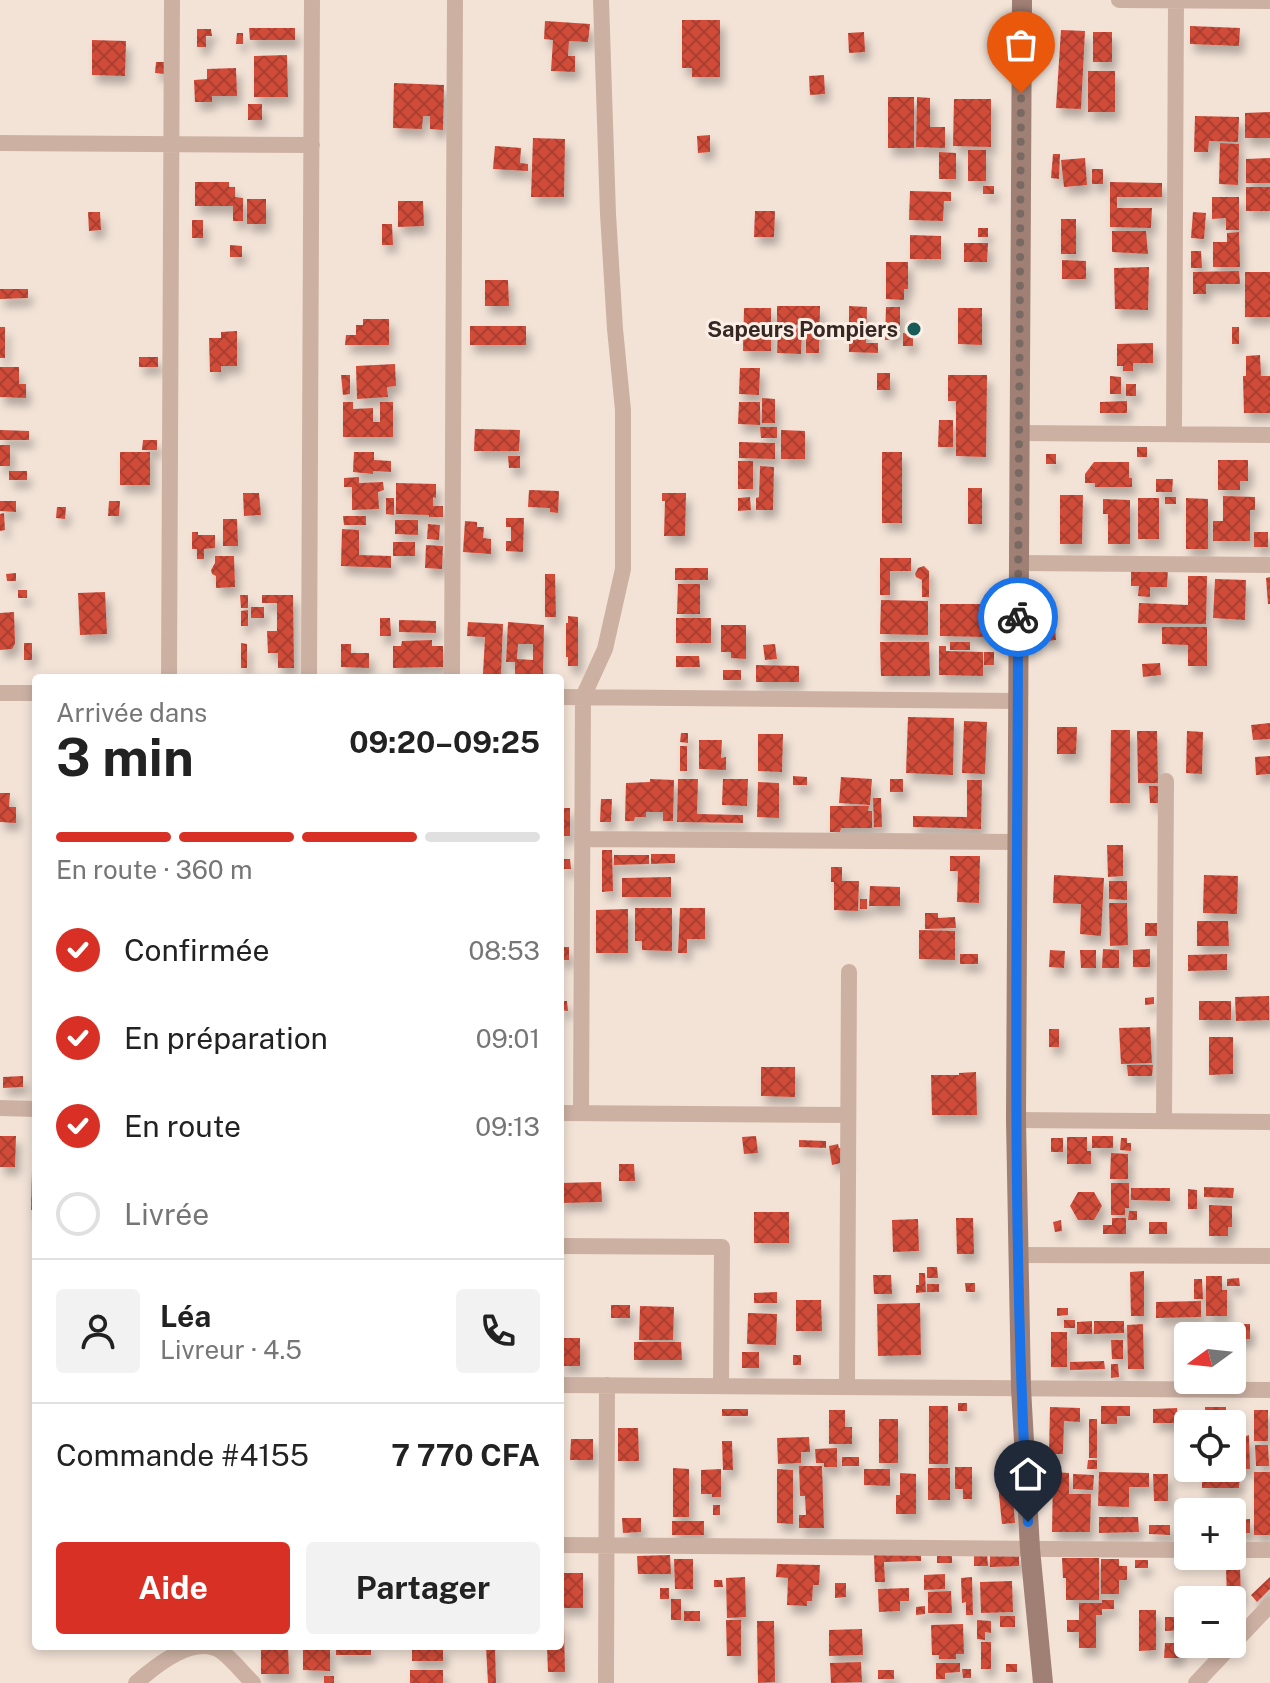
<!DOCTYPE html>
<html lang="fr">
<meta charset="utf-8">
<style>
body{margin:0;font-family:"Public Sans",sans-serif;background:#f2f2f2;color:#222;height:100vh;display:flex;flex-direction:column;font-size:30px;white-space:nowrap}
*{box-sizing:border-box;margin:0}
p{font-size:26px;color:#767676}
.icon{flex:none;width:44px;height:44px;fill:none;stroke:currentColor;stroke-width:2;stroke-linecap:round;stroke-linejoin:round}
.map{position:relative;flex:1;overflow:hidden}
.sheet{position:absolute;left:32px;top:674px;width:532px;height:976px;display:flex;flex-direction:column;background:#fff;border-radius:8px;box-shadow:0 4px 12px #0003}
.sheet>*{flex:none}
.needle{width:52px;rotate:255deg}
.buttons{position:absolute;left:1174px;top:1322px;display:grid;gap:16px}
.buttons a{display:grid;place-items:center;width:72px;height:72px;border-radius:8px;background:#fff;box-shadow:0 4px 12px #0003;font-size:40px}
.pin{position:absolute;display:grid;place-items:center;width:68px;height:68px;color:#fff;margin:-82px -34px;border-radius:50% 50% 50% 0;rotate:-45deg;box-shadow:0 0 8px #0007}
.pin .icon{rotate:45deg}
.courier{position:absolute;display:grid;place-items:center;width:80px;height:80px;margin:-40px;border:6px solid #1a73e8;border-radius:50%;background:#fff;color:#222;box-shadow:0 2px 10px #0007}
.overview em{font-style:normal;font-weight:700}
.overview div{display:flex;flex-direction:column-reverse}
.overview{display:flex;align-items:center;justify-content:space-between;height:136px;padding:0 24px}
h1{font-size:52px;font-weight:700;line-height:60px}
.bar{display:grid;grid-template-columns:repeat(4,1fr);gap:12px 8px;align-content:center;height:96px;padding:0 24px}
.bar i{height:10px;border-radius:6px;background:#e0e0e0}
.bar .on{background:#d93025}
.bar p{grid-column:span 4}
.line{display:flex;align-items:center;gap:20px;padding:0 24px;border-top:2px solid #e0e0e0}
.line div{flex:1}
.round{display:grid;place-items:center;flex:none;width:84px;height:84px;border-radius:8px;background:#f2f2f2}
ol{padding:0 24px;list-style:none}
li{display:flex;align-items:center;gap:24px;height:88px}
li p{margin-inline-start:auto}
li .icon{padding:8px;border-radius:50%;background:#d93025;color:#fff;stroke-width:4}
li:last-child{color:#767676}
li i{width:44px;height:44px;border:4px solid #e0e0e0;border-radius:50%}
.cta{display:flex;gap:16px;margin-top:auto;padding:16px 24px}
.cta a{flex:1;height:92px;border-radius:8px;background:#d93025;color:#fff;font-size:32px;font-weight:700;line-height:92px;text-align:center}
.cta a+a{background:#f2f2f2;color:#222}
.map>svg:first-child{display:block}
.building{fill:url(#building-cross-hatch);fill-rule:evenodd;filter:url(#shadow)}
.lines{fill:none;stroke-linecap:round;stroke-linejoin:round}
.street{stroke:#ccb1a3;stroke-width:16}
.secondary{stroke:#a07f74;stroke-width:20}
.done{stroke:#786a63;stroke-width:8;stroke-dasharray:0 14.4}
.route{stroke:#1a73e8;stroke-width:10}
.poi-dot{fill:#185b58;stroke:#fbeee4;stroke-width:3}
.labels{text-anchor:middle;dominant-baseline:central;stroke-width:6;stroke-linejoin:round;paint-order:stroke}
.poi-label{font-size:22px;font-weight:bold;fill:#362925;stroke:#fbeee4;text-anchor:end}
</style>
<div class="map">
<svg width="1270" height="1683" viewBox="0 0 1270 1683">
<defs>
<pattern id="building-cross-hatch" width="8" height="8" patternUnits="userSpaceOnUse" patternTransform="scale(2)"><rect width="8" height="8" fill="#d04c39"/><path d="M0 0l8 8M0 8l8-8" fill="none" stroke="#aa3f30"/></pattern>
<filter id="shadow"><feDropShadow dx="4.5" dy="8" stdDeviation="4" flood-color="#0004"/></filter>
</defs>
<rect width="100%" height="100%" fill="#f3e3d7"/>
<!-- building -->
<path class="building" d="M682 20H720V77H692V68H682Z
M545 21 590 24 588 42 569 41 568 56H575V72L551 71 553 40 544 39Z
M1190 26 1240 28 1239 46 1190 44Z
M249 28H295V40H250Z
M197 29H211L212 36H206V47H197Z
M1061 30 1085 31 1081 109 1056 108Z
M864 32 865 52 849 53 848 33Z
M1093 32H1112V62H1093Z
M237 33H243V44H236Z
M92 40 126 41 125 76 92 75Z
M287 55 288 97H254V56Z
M156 62H165L164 74 155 73Z
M236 68 237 96H212V102H195L194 80 207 79V69Z
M1088 71H1115V112H1088Z
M824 75 825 94 810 95 809 76Z
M394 83 444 85 443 130 430 129V116H423L422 129 393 128Z
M888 97H914V148H888Z
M917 97 930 98V127H945V148L916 147Z
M954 99H991V147L953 146Z
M248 104H262V120H248Z
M1270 112V138H1245V113Z
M1195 116 1239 117 1238 142 1209 141 1208 152H1194Z
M710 135V152L698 153 697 136Z
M533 138 565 139 564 197H531Z
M1220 143 1239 144 1238 185 1219 184Z
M495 146 521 148 520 163 528 164V171L493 169Z
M968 150H986V181H968Z
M939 152 956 153V179H939Z
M1053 154H1060L1059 179 1051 178Z
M1085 158 1087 185 1064 187 1061 160Z
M1270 158V183H1246V159Z
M1092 169H1103V184H1092Z
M195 182H229V187H235V197L243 198V221H233V206H195Z
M1110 182 1162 183V197H1117V208H1152L1151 228 1110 227Z
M983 186H994V194H983Z
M1246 187H1270V211H1246Z
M910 191 951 192V201H944L943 221 909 220Z
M1212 197H1239V230H1226V218L1212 219Z
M247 199H266V224H247Z
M398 201H423L424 226 398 227Z
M755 211H775L774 237H754Z
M88 212H100L101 230 89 231Z
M1193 212 1206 213 1204 239 1191 238Z
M1061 219H1076V254H1061Z
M192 220H203V238H192Z
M382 224H392L393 245H382Z
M978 228H988V237H978Z
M1112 231H1146L1148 254 1112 252Z
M1239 232 1240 267H1213V242H1227V233Z
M910 235 941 236V259H910Z
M964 243H988L987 262H964Z
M230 245 242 246V257H230Z
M1191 251H1201L1202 268H1191Z
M1062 260 1086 261V279H1062Z
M886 262H908V289H904V300L886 299Z
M1149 267 1148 310 1115 309 1114 268Z
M1239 271 1240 284H1206V294H1193V272Z
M1245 272H1270V317H1245Z
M485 280H508L509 306H485Z
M0 289H28V298L0 299Z
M777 306H820L819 353H806V325L777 324Z
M849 306 867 307 866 343H878V353L849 352Z
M886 307H900V334H894V340H885Z
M744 308H771V351H743Z
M958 308H982V345L958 344Z
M363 319H389V345H345L346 335H356V325H363Z
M470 326H526V345H470Z
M0 327H5V358H0Z
M1232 327H1239V344H1232Z
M778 328H802L801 354 777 353Z
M237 331V366H221V372H210L209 338H221V332Z
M903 333 913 334V346H903Z
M1153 343V363H1133V371H1123V366H1117V344Z
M1260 355 1261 376H1270V413H1244L1243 376H1246V356Z
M139 357H158V367H139Z
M395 364 396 386 387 387 388 397 357 399 356 366Z
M0 367H19V384H26V398L0 397Z
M740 368H760L759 395 739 394Z
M877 373H890V390H877Z
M341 375H350V394L343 395Z
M948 375H987L986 457 956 456V401H948Z
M1110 376 1121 377V394H1110Z
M1126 384H1136V396H1126Z
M762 398 775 399V423H762Z
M1127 401V413H1100V402Z
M343 402H353V409L373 408V422H380V402H393V437H343Z
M739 402H760V425L738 424Z
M939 420H953V447H938Z
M760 427H777V438H761Z
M475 429 520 430 519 451H474Z
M0 430 29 431V440H0Z
M781 430 805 431V459H781Z
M143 440H157V450H142Z
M739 442 775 443V459L739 458Z
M0 445H10V466H0Z
M1137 447H1147V457H1137Z
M120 452H150V485H120Z
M354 452H374V460L391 461V472L373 471V474L353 472Z
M882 452H902V523H882Z
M1046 454H1056V464H1046Z
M508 456H520V468H509Z
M1218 460H1248V481H1240V490H1218Z
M738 461H753V489H738Z
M1094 462H1129V478H1132V487H1095V483H1085V474Z
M760 466 774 467 773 510H756V498L759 497Z
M9 471H27V480H9Z
M359 477V483L383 482 384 490 378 492 379 509 352 510V487H344V478Z
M1156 479H1173L1172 492H1156Z
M396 483 436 484V498L433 497V506H443V517H429V515L396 514Z
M968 488H982V524H968Z
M529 490 559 491 558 513 550 512V508L528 507Z
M243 493H259L261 515 244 516Z
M662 493H686L685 536H664L665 501H662Z
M1060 495H1083L1082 544H1060Z
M1223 496 1255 497V510H1250V541H1213V521H1223Z
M750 497 751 510 738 511V498Z
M1165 497H1176V504H1165Z
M386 498H394V515L386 514Z
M1138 498H1159V539H1138Z
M1186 498 1208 499V549H1186Z
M1103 499 1130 500V544H1108V514H1103Z
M0 501H16V512L0 511Z
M109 501H120L119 516H108Z
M57 507H66L65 519 56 518Z
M4 513 5 530 0 531V514Z
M343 516H366V525H344Z
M506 518H524L523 552 506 551V541H511V527H506Z
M223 519H237L238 546H223Z
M395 520H418V535L395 534Z
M465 521 477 522V527H484L483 538 491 539V554L463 552Z
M428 524 440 525 439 540 427 539Z
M342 529 359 530V555L391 556V568L341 566Z
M192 532H198V535H215V548L204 549V559H197V549H192Z
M1254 532H1268V547H1254Z
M393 542H415V556H393Z
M426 545 443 546 442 569 425 568Z
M215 556H234L235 587 216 588V576L212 574 211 570 215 563Z
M880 558H911V571H890V595H880Z
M924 566 929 571V597H922V580L916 577 915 574 918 568Z
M675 568H708V580H675Z
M1131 569H1168L1167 587H1150V597L1138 596 1139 586H1131Z
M16 573V581H7L6 574Z
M545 574H555L556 617H545Z
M1188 576H1207L1206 624 1138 623 1139 603 1188 605Z
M1270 577V604H1268L1266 578Z
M1215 579 1246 580 1245 620 1213 618Z
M678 584H700V614H677Z
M18 590H27V598H18Z
M105 592 107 634 80 635 78 593Z
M240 595H248V608H241Z
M262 595H293L294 668H278V653H268L267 631H277V603H262Z
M881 600 928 601V635L880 634Z
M940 604H986L985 637 940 636Z
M251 607H264V618H251Z
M248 610V626H241V611Z
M14 612 15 644 12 649 0 650V613Z
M568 616 578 617V666H568V657H566V623H568Z
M380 618H390L391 636H380Z
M676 618H711V643H676Z
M399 620 436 621V633L399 632Z
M468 622 503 624 501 674H483L485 637 467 636Z
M508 622 544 625 543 678 515 675V662H506ZM518 644H533V660L517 659Z
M721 625H746V659L731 658V652H721Z
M1162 627H1207V666H1188V645L1162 644Z
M1045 628H1055L1056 640 1046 641Z
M432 640V646H443V667L393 668V646H401L402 641Z
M880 642H929L930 676H881Z
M950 642H970V650H950Z
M24 643H32V660H24Z
M241 643 247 644V668H241Z
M341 644H351V653H369V668L341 667Z
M775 644 777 659 765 660 763 645Z
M939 646H946V651L983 652V676L939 675Z
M984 652H994V665H984Z
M676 656H699L700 667H676Z
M1160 663 1161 675 1143 677 1142 664Z
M756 665 799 666V682H756Z
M723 670H741V680H723Z
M908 717 954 718 953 775 906 773Z
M964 721 987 722 985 774 962 773Z
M1270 723V739L1253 740 1251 725Z
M1057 727H1077L1076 754H1057Z
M1111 730H1130V803H1110Z
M1137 731H1157L1158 783H1138Z
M1187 731 1203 732 1202 774 1186 773Z
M681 733H688V743L680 742Z
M758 734H783L782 772 758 771Z
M699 740H722L721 758 726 757V770L699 769Z
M680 746H687V771H680Z
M1270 756V774L1256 775 1255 757Z
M793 776 807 777V785H793Z
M841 777 872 779 870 805 839 803Z
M650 779 674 780 673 821H663V812H646V817H635L634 821H625L626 783 650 782Z
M678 779H698L697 814 743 815V823L677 822Z
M723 779H748L747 806 722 805Z
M890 779H903V792H890Z
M967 780H982L981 829 913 827V816L967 817Z
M758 782 779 783V818L757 817Z
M1149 786H1158L1159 803H1150Z
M0 793H10L9 807H16V823L0 822Z
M873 798H881L882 827H874Z
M601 799H612L611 822H600Z
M830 806H869L868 811H872V828H841L840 832H830Z
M563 808H570V836H560V828H563Z
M1107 845H1123V876L1108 877Z
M602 850H612L613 891 602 892Z
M651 854H675V863L651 864Z
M614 855H649V864L614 865Z
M950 856H980L979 903 957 902 958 871H950Z
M563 859H570L571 869H563Z
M831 867H842V881H859L858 911 834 910V882H831Z
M1054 875 1104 878 1101 936 1080 934 1081 904 1053 903Z
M1204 875 1238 876 1237 914 1203 913Z
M671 877V897H622V878Z
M1109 881H1127V900L1109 899Z
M870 886 900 887V906H869Z
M860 899H867V909H860Z
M1109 903H1127L1128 945 1110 946Z
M635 908H672V951L642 950V941H635Z
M680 908H705V939H687V953H678Z
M628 909V953H596V910Z
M925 913H938V918L955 917 956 928 925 929Z
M1197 921H1228L1229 946H1197Z
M1145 923H1157V936H1145Z
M919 930 955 931V960L919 959Z
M560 947H569V960H560Z
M1103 949 1119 950V968H1102Z
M1150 949V967H1133V950Z
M1050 950 1065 951 1064 968 1049 967Z
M1080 950H1096V968H1081Z
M960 954H978V964H960Z
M1227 954V970L1188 971V955Z
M1269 996V1020L1236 1021 1235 997Z
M1154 997V1004L1145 1005V998Z
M560 1001H567L568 1011 560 1010Z
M1199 1001H1231V1020H1199Z
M1150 1027 1152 1063 1121 1064 1119 1028Z
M1049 1029H1059V1047H1049Z
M1209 1037H1233V1074L1209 1075Z
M1127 1065H1153L1152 1076H1128Z
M761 1067H795V1097L761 1096Z
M976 1072 977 1115H932L931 1075H959V1073Z
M23 1076V1087L3 1088V1077Z
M0 1136H16L15 1167H0Z
M756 1136 758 1153 744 1154 742 1137Z
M1092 1136H1113V1148H1092Z
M1067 1137H1087V1151H1091V1164H1067Z
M1051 1138H1063V1152H1051Z
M1121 1138H1127V1143H1131V1151L1120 1150Z
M799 1140 826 1141V1148L799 1147Z
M838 1144 839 1148H843L845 1162 832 1165 829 1146Z
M1111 1153 1128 1154V1179H1110Z
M619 1164H634L635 1181H619Z
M32 1171 36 1172V1210H31Z
M601 1182 602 1202 561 1203 560 1183Z
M1111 1183H1129V1208H1125V1215H1111Z
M1204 1187 1234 1188 1233 1198 1204 1197Z
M1131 1188H1170V1201L1131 1200Z
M1188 1189 1197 1190V1209H1188Z
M1078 1192H1094L1102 1206 1094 1220H1078L1070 1206Z
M1209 1205 1232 1206V1227H1228V1236H1209Z
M1129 1211H1137V1220H1128Z
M754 1212H789V1243H754Z
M956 1218H973L974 1254H957Z
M1112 1218H1126V1234H1103V1225H1112Z
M918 1219 919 1251 893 1252 892 1220Z
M1061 1220 1062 1231 1055 1232 1053 1222Z
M1149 1222H1167V1234H1149Z
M927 1267H937L938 1278H927Z
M1144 1271V1316H1131L1130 1272Z
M919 1273H925L926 1292 916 1293V1285H919Z
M873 1275H891L892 1294H874Z
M1206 1276H1222V1290H1227V1316H1206Z
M1239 1278 1240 1286H1227V1279Z
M1194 1279H1202L1203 1299H1194Z
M965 1283H975V1292H966Z
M927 1284H939V1292H927Z
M777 1292V1303H754V1293Z
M796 1300H821L822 1331H796Z
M1201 1301V1317L1156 1318V1302Z
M920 1303 921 1355 878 1356 877 1304Z
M611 1305H630V1318H611Z
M640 1306 674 1307 673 1340H639Z
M1057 1308H1068V1315L1057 1316Z
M748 1313 777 1314 776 1345 747 1344Z
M1064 1320H1075V1328H1064Z
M1092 1321V1334H1077V1322Z
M1094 1321H1124V1333L1094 1334Z
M1143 1324 1144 1369H1128L1127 1325Z
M1226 1324H1250V1339H1232V1336H1226Z
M1051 1332H1067V1367H1051Z
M562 1338H580V1366H562Z
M1111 1340H1123V1359H1112Z
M1176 1341H1185L1186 1347H1188V1367H1176Z
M634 1342H681L682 1360H634Z
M742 1352H759V1368H742Z
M793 1355H801V1365H793Z
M1104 1361 1105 1369 1070 1370V1362Z
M1111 1364H1118L1119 1377 1111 1378Z
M958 1403H967V1411H958Z
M929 1406H948V1464H929Z
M1101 1406H1130V1416H1117V1424H1101Z
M1050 1407 1080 1408V1422L1064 1421 1063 1454H1049Z
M1205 1407H1226V1424H1205Z
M1177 1408 1178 1423H1153V1409Z
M722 1409H748V1416H722Z
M829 1410H845V1427H852V1444H829Z
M1254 1410H1268V1441H1254Z
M879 1419H898V1463H879Z
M1089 1419H1097V1458H1089Z
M618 1428H638L639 1461H618Z
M1249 1435 1250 1469H1232V1461L1241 1460 1240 1438Z
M809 1437 810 1452H801V1463L778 1464 777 1438Z
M571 1439H593V1460H570Z
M722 1441H732L733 1470H723Z
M1255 1445H1268L1269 1466H1256Z
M837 1448V1467H824V1463H816L815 1449Z
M842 1457H859V1466H842Z
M1088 1460H1097V1469H1087Z
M1010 1464 1015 1523 1002 1524 996 1465Z
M799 1466H822L824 1528H799V1515H806L805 1496H800Z
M955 1467H972V1499H963V1489H955Z
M673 1468 689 1469V1517H673Z
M928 1468H950V1500H928Z
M721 1469V1497H712V1494H701V1470Z
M777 1469 793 1470V1524L777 1523Z
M864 1469H890V1486L864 1485Z
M1053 1472 1069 1473V1494H1091L1090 1532H1052Z
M1099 1472 1149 1473V1487H1129V1507L1098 1506Z
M1254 1472H1270V1535H1254Z
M900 1473 916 1474V1514H896V1495H900Z
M1073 1474 1094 1475 1093 1490 1073 1489Z
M1153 1474H1168V1501H1154Z
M1202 1474H1240L1239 1488H1202Z
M713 1505H720V1515H713Z
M1099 1517H1138L1139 1532 1099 1533Z
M622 1518H641V1532L623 1533Z
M1250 1519V1533H1235V1520Z
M672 1521H704V1535H672Z
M1149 1525H1170V1535L1149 1534Z
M990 1552H1019V1566L990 1567Z
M937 1553H952V1563H937Z
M987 1553 988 1566H974V1554Z
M921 1554V1561L884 1562 885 1582H875L874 1555Z
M670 1555 671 1574H638L637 1556Z
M1062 1558H1099V1600H1066V1578H1063Z
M674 1559H693V1589H675Z
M1101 1559H1119V1566H1127V1580H1119V1594H1101Z
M1135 1560H1148V1568H1135Z
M777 1564 820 1565 819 1585H813L812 1601H807V1606L787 1605 788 1578 776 1577Z
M1240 1567 1241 1598H1227L1226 1568Z
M560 1573H583V1608H560Z
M945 1574V1589L924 1590V1575Z
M745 1577 746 1617 727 1618 726 1578Z
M972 1577 973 1615H966V1602L962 1603 961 1578Z
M1270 1577V1589L1257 1602 1251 1595Z
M714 1580H722L723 1587H714Z
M1012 1581 1013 1612 981 1613 980 1582Z
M835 1583H846V1597L835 1598Z
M660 1588H669V1599H660Z
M909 1588V1601H900V1611L879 1612 878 1589Z
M951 1591 952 1613H928V1592Z
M671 1599H681V1620H671Z
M1102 1600H1114V1609H1102V1615H1096V1648H1079V1632H1067V1620H1079V1603H1102Z
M925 1606V1614L916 1615V1607Z
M1139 1610H1156V1650L1139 1651Z
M684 1611H700V1621H684Z
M1000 1616H1015V1627H1000Z
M1165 1617H1188V1630L1165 1631Z
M726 1620H741V1656H727Z
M977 1620 991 1621V1633L985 1632V1640L977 1639Z
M757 1621H774L775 1682 758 1683Z
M963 1624 964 1654H956V1659H939V1655H932L931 1625Z
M560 1625H564L565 1672H548L547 1646H560Z
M862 1629 863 1655 829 1656V1630Z
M981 1642H991V1669H981Z
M1165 1643H1180V1658H1164Z
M261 1646H288L289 1674H261Z
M303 1646H330V1671L303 1670Z
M336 1646H371V1655H336Z
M412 1646H443V1661H412Z
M486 1646H495L496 1683H488Z
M861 1662 862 1682 831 1683 830 1663Z
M936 1663H960V1672L945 1673V1679H936Z
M1006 1664H1017V1672H1006Z
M962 1669H971V1678H963Z
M410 1670H443V1683H410Z
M878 1670H894V1679H878Z
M324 1676H334V1683H324Z"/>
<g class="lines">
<!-- street -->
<path class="street" d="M1119 0 1270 1
M0 143 312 145
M1019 433 1270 435
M1174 434 1176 0
M1019 563 1270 565
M169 678 172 0
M309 678 312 0
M452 678 455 0
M0 693H36
M560 697 1018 701
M582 839 1017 842
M0 1108 36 1109
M560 1113 848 1115
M581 1113 583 697 605 649 623 569V410L615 329 608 214 601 0
M1016 1120 1270 1122
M1164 1121 1166 781
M560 1246 722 1247 721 1386
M1018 1255 1270 1256
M560 1385 1270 1390
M847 1387 849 972
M560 1545 1188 1550
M1232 1550H1270
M136 1683C155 1666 194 1634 221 1651 232 1659 243 1673 253 1683
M606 1683 607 1385
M1196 1683 1270 1605"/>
<!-- secondary -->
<path class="secondary" d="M1022 0 1016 1120 1021 1388 1030 1549 1043 1683"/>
</g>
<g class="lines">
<!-- done -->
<path class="done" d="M1018 617 1021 93"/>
<!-- route -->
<path class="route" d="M1018 617C1018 919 1010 1221 1028 1522"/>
</g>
<!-- markers -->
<circle class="poi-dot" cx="914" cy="329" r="8"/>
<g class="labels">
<!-- poi labels -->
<g class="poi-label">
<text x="898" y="329">Sapeurs Pompiers</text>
</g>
</g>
</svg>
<div class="buttons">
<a><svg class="needle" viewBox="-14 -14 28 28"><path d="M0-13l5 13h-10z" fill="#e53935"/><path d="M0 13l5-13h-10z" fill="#767676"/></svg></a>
<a><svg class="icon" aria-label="locate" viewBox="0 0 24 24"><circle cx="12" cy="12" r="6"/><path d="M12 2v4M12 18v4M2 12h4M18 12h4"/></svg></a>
<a>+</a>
<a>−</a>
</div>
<div class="pin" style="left:1021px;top:93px;background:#ea580c"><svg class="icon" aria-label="bag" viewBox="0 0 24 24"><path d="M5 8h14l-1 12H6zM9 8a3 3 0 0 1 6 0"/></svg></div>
<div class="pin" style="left:1028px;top:1522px;background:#1f2937"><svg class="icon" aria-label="home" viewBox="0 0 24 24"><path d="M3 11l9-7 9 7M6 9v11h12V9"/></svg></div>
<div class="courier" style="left:1018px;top:617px"><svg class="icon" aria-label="bike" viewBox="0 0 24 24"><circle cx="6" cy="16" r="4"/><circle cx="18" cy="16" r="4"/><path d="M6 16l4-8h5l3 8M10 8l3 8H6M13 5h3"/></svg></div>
<section class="sheet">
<div class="overview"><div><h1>3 min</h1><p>Arrivée dans</p></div><em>09:20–09:25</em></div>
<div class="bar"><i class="on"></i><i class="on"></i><i class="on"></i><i></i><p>En route · 360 m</p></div>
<ol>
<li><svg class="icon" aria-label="check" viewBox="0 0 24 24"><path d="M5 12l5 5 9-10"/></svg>Confirmée<p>08:53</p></li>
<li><svg class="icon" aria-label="check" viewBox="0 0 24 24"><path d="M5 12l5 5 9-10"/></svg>En préparation<p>09:01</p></li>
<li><svg class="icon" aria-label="check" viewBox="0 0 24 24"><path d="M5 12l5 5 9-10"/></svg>En route<p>09:13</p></li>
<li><i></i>Livrée</li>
</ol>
<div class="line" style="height:144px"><a class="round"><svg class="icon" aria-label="person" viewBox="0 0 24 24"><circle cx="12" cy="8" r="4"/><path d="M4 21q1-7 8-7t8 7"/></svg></a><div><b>Léa</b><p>Livreur · 4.5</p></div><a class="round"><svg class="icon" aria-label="phone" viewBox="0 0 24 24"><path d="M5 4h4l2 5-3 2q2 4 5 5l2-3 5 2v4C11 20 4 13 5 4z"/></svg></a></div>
<div class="line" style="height:104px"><div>Commande #4155</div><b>7 770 CFA</b></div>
<div class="cta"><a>Aide</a><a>Partager</a></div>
</section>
</div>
